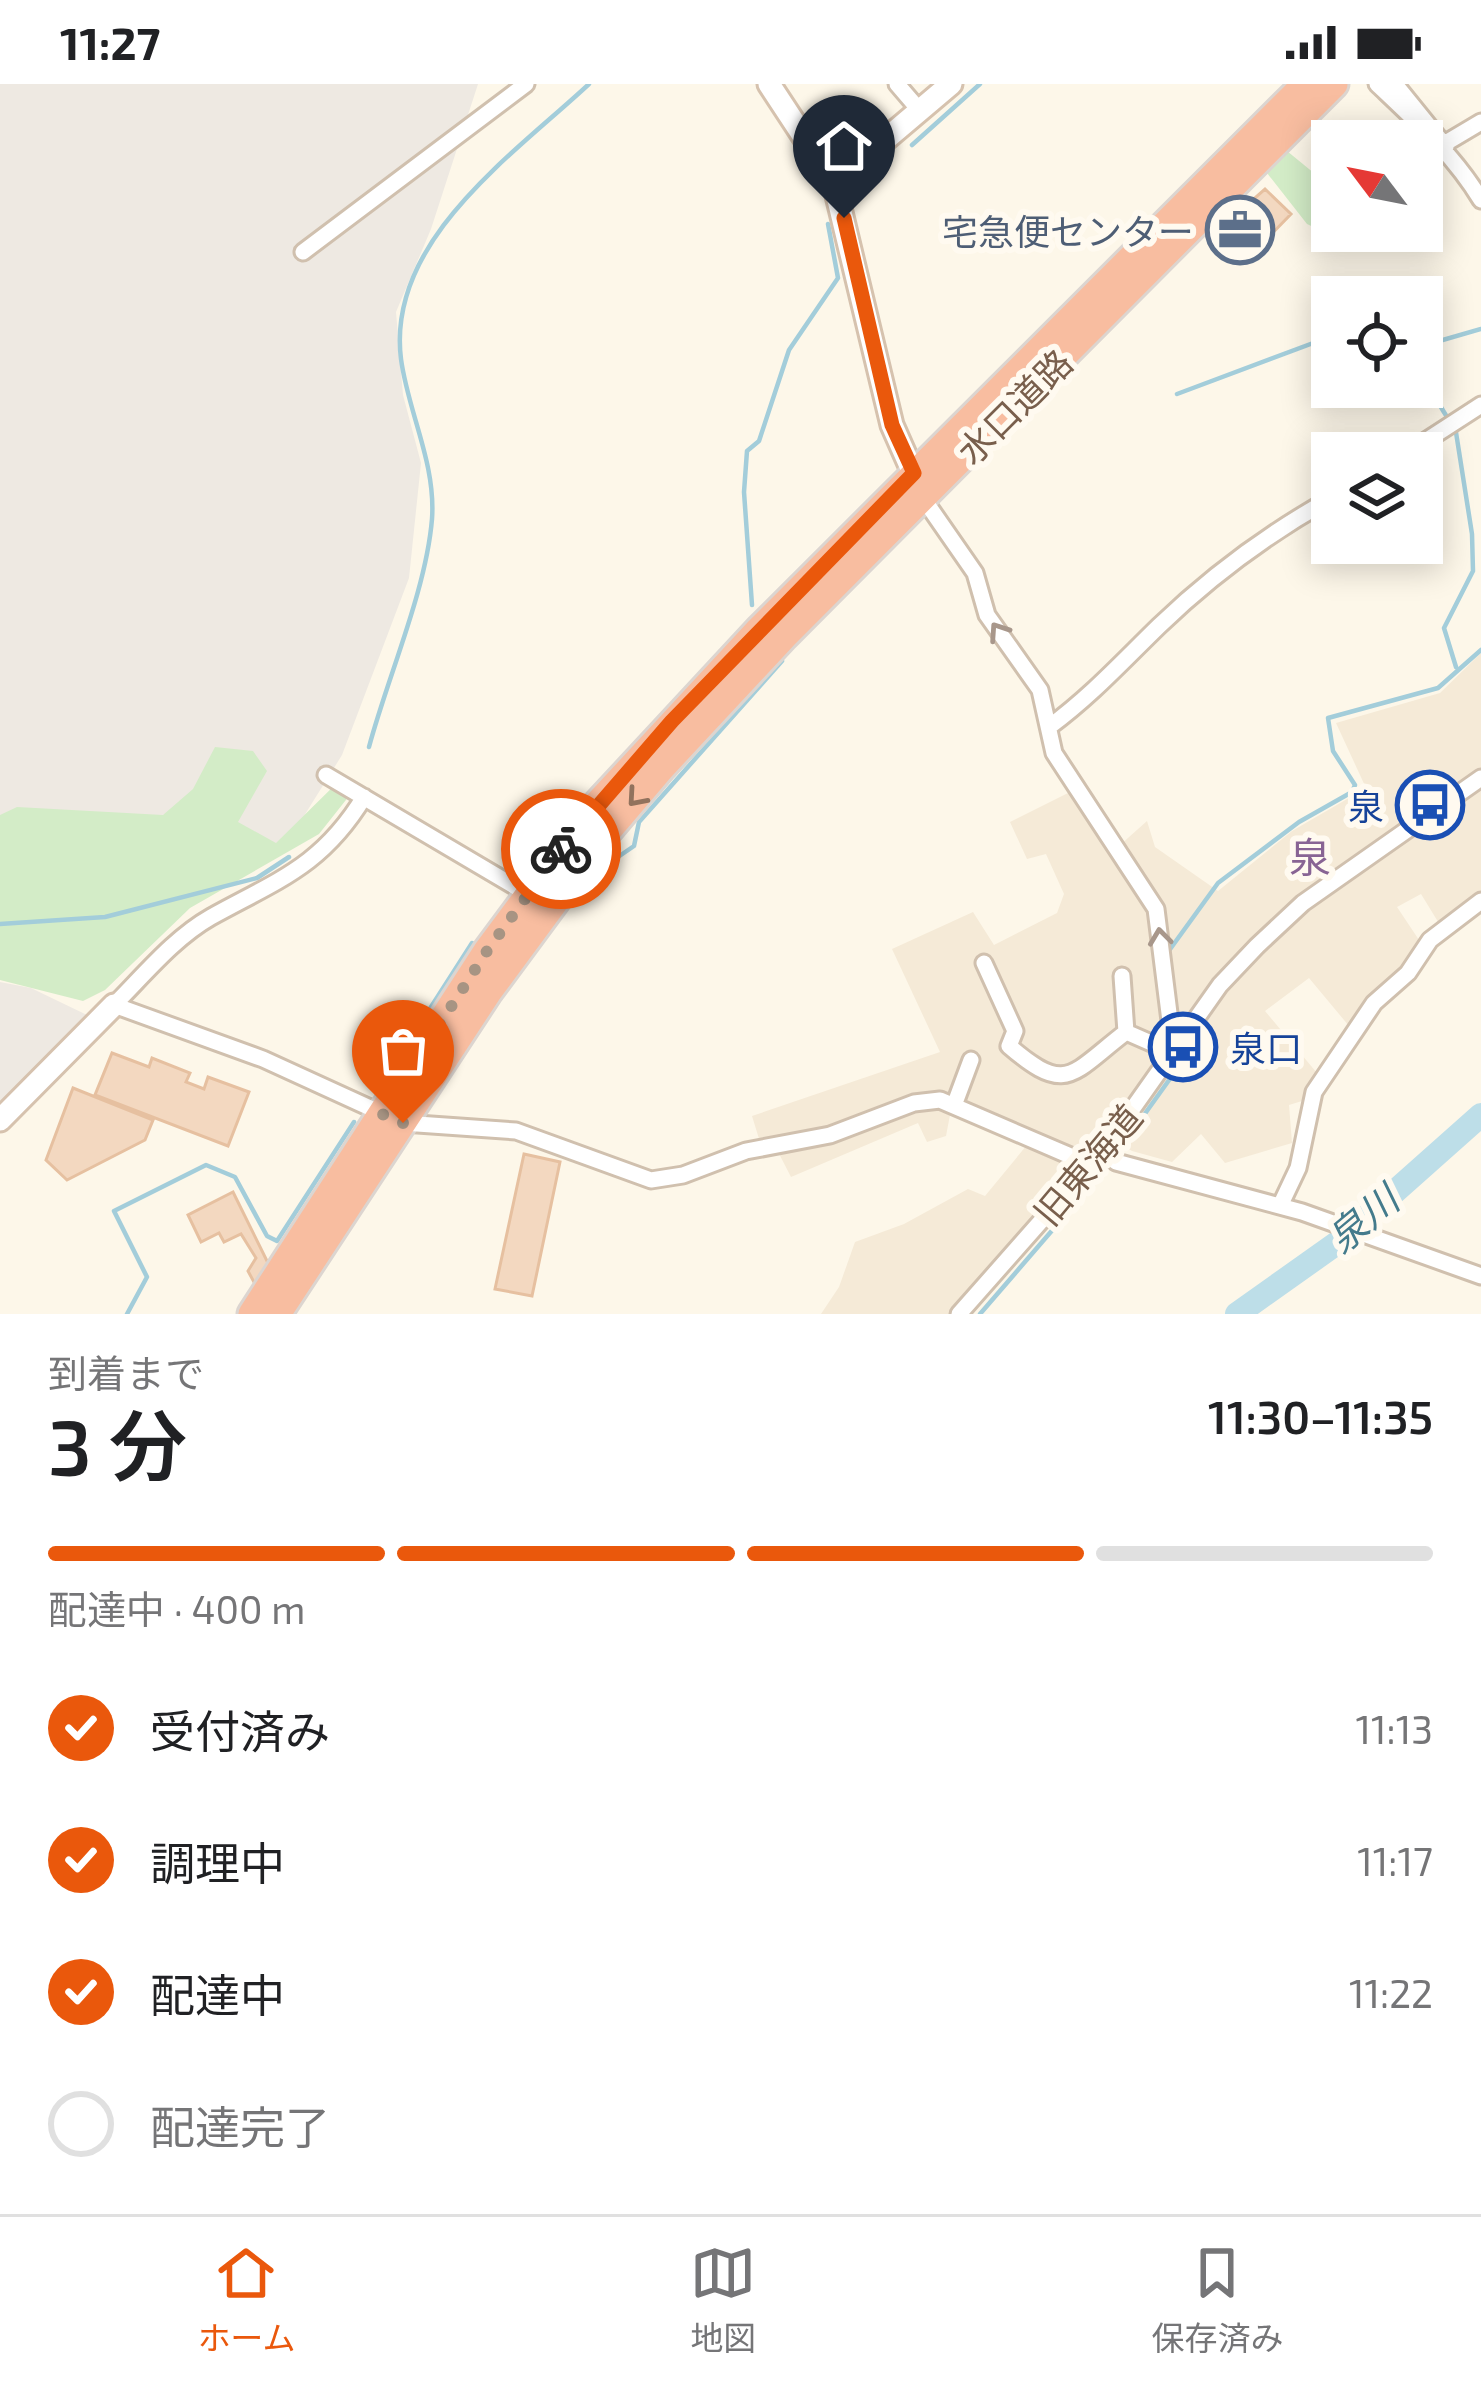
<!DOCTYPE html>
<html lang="ja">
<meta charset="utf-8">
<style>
body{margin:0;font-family:"Exo 2","Noto Sans JP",sans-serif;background:#f6f6f6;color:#202124;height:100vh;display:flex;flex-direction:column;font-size:45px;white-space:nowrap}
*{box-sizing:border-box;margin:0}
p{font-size:39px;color:#757577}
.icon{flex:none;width:66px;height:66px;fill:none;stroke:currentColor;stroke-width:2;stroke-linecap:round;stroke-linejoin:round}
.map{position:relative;height:1230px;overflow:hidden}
.details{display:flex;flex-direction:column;background:#fff;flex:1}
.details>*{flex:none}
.needle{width:78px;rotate:302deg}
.buttons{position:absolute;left:1311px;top:36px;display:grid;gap:24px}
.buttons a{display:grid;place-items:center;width:132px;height:132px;border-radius:0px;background:#fff;box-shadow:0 6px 30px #0003;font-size:60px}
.pin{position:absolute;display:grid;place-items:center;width:102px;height:102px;color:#fff;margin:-123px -51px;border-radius:50% 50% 50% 0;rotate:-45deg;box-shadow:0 0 12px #0007}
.pin .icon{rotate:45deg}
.courier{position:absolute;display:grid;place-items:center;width:120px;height:120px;margin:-60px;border:9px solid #ea580c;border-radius:50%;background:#fff;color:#222;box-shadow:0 3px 15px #0007}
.head em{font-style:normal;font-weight:600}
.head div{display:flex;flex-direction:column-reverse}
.head{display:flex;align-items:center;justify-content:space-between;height:204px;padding:0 48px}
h1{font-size:78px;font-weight:600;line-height:90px}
.bar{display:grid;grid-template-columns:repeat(4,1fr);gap:18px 12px;align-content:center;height:144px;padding:0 48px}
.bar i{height:15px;border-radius:9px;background:#e0e0e0}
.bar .active{background:#ea580c}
.bar p{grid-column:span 4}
ol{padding:0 48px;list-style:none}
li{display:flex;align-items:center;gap:36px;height:132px}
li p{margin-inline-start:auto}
li .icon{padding:12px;border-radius:50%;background:#ea580c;color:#fff;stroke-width:4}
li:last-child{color:#757577}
li i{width:66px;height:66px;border:6px solid #e0e0e0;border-radius:50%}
.status{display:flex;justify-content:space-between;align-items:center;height:84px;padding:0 60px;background:#fff;direction:ltr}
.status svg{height:33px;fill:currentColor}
.tabs{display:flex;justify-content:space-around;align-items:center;height:168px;border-top:3px solid #e0e0e0;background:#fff;font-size:33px;color:#757577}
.tabs a{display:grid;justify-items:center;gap:6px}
.tabs .active{color:#ea580c}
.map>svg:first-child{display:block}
.residential{fill:#f5ead7}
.industrial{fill:#eee9e2}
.green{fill:#d3ecc7}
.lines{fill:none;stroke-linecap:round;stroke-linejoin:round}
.stream{stroke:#a3cdda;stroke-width:4.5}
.river{stroke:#bddee8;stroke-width:24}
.building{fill:#f3d8c0;stroke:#e6c0a0;stroke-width:3}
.street-casing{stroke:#d0c0ae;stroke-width:21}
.secondary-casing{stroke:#d6c2ae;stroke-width:27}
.highway-casing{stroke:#dcd5d0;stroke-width:33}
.street{stroke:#fff;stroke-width:15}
.secondary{stroke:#fff;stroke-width:21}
.highway{stroke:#f8bda0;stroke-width:27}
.oneway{stroke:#a8978b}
.oneway2{stroke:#92725d}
.done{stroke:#a79483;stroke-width:12;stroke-dasharray:0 21.6}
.route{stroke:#ea580c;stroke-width:15}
.labels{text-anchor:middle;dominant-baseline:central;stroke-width:12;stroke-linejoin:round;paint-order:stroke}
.service-label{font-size:36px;fill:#4e5e75;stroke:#fffaf0;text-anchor:end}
.street-label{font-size:36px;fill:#795f4c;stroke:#fffaf0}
.transit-label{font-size:36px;fill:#164399;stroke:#fffaf0;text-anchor:end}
.water-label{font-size:39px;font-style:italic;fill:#447b8c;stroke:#fffaf0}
.quarter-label{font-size:42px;fill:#886494;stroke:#fffaf0}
</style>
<div class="status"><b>11:27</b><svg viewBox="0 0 49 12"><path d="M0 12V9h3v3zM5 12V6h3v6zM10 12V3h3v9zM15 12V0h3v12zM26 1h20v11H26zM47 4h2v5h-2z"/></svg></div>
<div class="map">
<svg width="1481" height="1230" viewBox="0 0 1481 1230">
<rect width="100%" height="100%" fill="#fdf7e9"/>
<!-- residential -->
<path class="residential" d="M1481 569V811L1440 841 1421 810 1397 823 1421 859 1400 890 1368 917 1349 942 1309 894 1265 927 1317 989 1302 1017 1289 1021 1292 1059 1225 1079 1201 1050 1172 1078 1132 1067 1105 1051 951 1230H821L839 1203 855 1158 904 1140 968 1105 985 1112 1036 1050 953 1015 946 1052 927 1058 918 1039 791 1093 773 1058H760L752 1032 940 968 892 865 973 828 994 861 1057 829 1064 810 1046 770 1027 775 1010 738 1070 708 1110 770 1147 737 1155 763 1218 807 1292 747 1366 704 1336 639 1440 609Z"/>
<!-- industrial -->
<path class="industrial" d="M0 0H478L431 145 396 228 403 311 421 379 409 494 342 671 284 764 0 735Z
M0 898 31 904 87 931 0 1021Z"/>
<!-- green -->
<path class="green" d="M1287 67 1320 94 1332 85V141L1324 148 1307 140 1267 89Z
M215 663 253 667 267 687 238 738 276 759 345 691 357 702 319 750 190 824 105 906 83 917 0 896V731L17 723 163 731 193 705Z"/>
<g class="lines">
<!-- stream -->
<path class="stream" d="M912 61 980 0
M1422 262 1481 245
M1422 292 1450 338
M1177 310 1332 252
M1455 342 1472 450 1473 487 1444 544 1456 583
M752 521 744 408 747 367 759 357 789 266 838 194 828 140
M369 663C388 592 426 507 432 435 436 379 408 328 401 275 386 157 514 70 589 0
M580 810 599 786 634 762 639 738 782 577
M0 840 105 833 257 794 289 773
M1168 868 1218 799 1299 738 1352 708 1355 701 1333 667 1328 634 1438 604 1481 566
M379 1004 472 859
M127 1230 147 1193 114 1127 206 1081 235 1093 267 1152 277 1157 354 1038
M980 1230 1106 1084 1182 978 1180 968"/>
<!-- river -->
<path class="river" d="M1237 1230 1337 1159 1481 1031"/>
</g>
<!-- building -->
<path class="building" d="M1265 105 1291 130 1252 170 1223 142Z
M112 969 149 983 152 974 190 989 186 998 204 1005 208 993 249 1008 228 1062 95 1011Z
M73 1004 153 1036 145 1056 67 1096 46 1076Z
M524 1070 560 1078 532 1212 495 1205Z
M233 1108 268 1179 255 1200 248 1187 256 1174 241 1150 224 1158 219 1149 201 1158 188 1131Z"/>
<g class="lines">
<defs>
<path id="street" d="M897 0 921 28
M1377 0C1415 36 1454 71 1481 116
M1395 0 1446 63
M1444 60 1481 38
M303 168 526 0
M1407 369 1481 321
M923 414 975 489 987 531 1040 606 1054 669 1156 825 1174 969
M1049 643C1091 612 1122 578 1159 542 1211 492 1269 449 1332 414
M326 691 531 812
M364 713C322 782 278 796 211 833 174 854 144 891 114 921L263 975 403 1039 516 1047 651 1096 683 1091 746 1067 830 1051 914 1019 940 1016 1089 1080
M984 879 1015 947 1009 962C1067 1012 1071 990 1126 948L1174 969
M1122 892 1126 948
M955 1019 971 976
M1102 1068 1116 1078 1302 1128 1481 1192
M1280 1122 1298 1084 1314 1008 1374 919 1408 889 1430 856 1481 817
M959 1230 1102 1068 1220 901 1257 862 1303 819 1481 694"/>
<path id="secondary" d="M769 0 834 99 892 341 918 400
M834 99 951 0
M0 1036 114 921"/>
<path id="highway" d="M252 1230 487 867 592 726 759 546 1306 0
M277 1230 488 908 604 751 661 684 784 552 1334 0"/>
</defs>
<!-- street casing -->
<use href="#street" class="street-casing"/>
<!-- secondary casing -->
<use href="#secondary" class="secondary-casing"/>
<!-- highway casing -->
<use href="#highway" class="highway-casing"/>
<!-- street -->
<use href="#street" class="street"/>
<!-- secondary -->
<use href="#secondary" class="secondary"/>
<!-- highway -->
<use href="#highway" class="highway"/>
</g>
<!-- one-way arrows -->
<defs><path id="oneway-chevron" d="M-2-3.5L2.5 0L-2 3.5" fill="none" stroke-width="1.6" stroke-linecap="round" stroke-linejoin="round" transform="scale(3)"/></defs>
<g class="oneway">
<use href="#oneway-chevron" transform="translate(998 547) rotate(-124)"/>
<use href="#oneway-chevron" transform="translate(1160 853) rotate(-97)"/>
</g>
<use class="oneway2" href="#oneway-chevron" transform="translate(636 714) rotate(131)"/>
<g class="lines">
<!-- done -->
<path class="done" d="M403 1039 382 1030 487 867 561 765"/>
<!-- route -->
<path class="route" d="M561 765 672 637 914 389 892 341 844 134"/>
</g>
<!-- icons -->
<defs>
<symbol id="office-ring" viewBox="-11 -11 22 22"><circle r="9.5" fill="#fffaf0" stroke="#5c6f8a" stroke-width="1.5"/><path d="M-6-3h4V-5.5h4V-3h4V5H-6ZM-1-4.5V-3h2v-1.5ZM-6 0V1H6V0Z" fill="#5c6f8a"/></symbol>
<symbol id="bus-ring" viewBox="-11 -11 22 22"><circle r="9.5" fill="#fffaf0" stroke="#1a4fb4" stroke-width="1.5"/><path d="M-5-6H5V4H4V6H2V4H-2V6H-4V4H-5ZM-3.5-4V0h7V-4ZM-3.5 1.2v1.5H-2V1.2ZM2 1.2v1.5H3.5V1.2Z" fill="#1a4fb4"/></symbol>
</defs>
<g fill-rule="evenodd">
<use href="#office-ring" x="1202" y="108" width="76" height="76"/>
<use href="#bus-ring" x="1392" y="683" width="76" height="76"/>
<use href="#bus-ring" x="1145" y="925" width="76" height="76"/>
</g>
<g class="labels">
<!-- service labels -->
<g class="service-label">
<text x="1194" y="146">宅急便センター</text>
</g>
<!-- street labels -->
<g class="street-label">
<text transform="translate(1014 322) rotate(-45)">水口道路</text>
<text transform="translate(1087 1080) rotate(-50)">旧東海道</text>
</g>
<!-- transit labels -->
<g class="transit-label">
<text x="1384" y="721">泉</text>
<text x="1230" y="963" text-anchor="start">泉口</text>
</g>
<!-- water labels -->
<g class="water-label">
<text transform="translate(1362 1134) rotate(-40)">泉川</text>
</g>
<!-- quarter labels -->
<g class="quarter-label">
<text x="1310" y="772">泉</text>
</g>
</g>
</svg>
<div class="buttons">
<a><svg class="needle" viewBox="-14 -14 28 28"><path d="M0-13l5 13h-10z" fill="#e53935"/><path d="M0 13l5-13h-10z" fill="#757577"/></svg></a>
<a><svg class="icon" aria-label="locate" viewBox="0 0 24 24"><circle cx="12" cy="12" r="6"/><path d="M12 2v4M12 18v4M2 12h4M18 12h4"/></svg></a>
<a><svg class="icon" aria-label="layers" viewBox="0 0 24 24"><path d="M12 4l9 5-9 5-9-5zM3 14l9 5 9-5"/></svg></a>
</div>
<div class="pin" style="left:403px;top:1039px;background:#ea580c"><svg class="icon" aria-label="bag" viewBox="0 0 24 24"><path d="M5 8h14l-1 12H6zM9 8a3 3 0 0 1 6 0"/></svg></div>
<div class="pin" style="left:844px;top:134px;background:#1f2937"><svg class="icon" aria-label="home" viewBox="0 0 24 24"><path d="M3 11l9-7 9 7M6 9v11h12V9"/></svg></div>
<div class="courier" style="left:561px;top:765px"><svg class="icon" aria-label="bike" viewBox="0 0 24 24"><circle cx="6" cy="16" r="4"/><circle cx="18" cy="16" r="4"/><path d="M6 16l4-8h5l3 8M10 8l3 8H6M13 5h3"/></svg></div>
</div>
<section class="details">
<div class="head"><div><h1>3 分</h1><p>到着まで</p></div><em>11:30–11:35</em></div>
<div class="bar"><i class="active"></i><i class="active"></i><i class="active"></i><i></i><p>配達中 · 400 m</p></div>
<ol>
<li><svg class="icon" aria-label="check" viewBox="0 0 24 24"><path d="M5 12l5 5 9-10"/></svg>受付済み<p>11:13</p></li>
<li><svg class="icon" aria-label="check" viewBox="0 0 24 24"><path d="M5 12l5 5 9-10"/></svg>調理中<p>11:17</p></li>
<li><svg class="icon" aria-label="check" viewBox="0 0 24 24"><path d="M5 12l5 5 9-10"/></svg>配達中<p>11:22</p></li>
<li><i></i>配達完了</li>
</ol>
</section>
<nav class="tabs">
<a class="active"><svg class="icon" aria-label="home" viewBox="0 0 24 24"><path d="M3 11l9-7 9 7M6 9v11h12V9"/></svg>ホーム</a>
<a><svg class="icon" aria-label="map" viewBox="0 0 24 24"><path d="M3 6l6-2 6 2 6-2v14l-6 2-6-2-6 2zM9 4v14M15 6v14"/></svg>地図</a>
<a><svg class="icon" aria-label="saved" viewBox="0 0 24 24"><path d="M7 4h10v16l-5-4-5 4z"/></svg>保存済み</a>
</nav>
